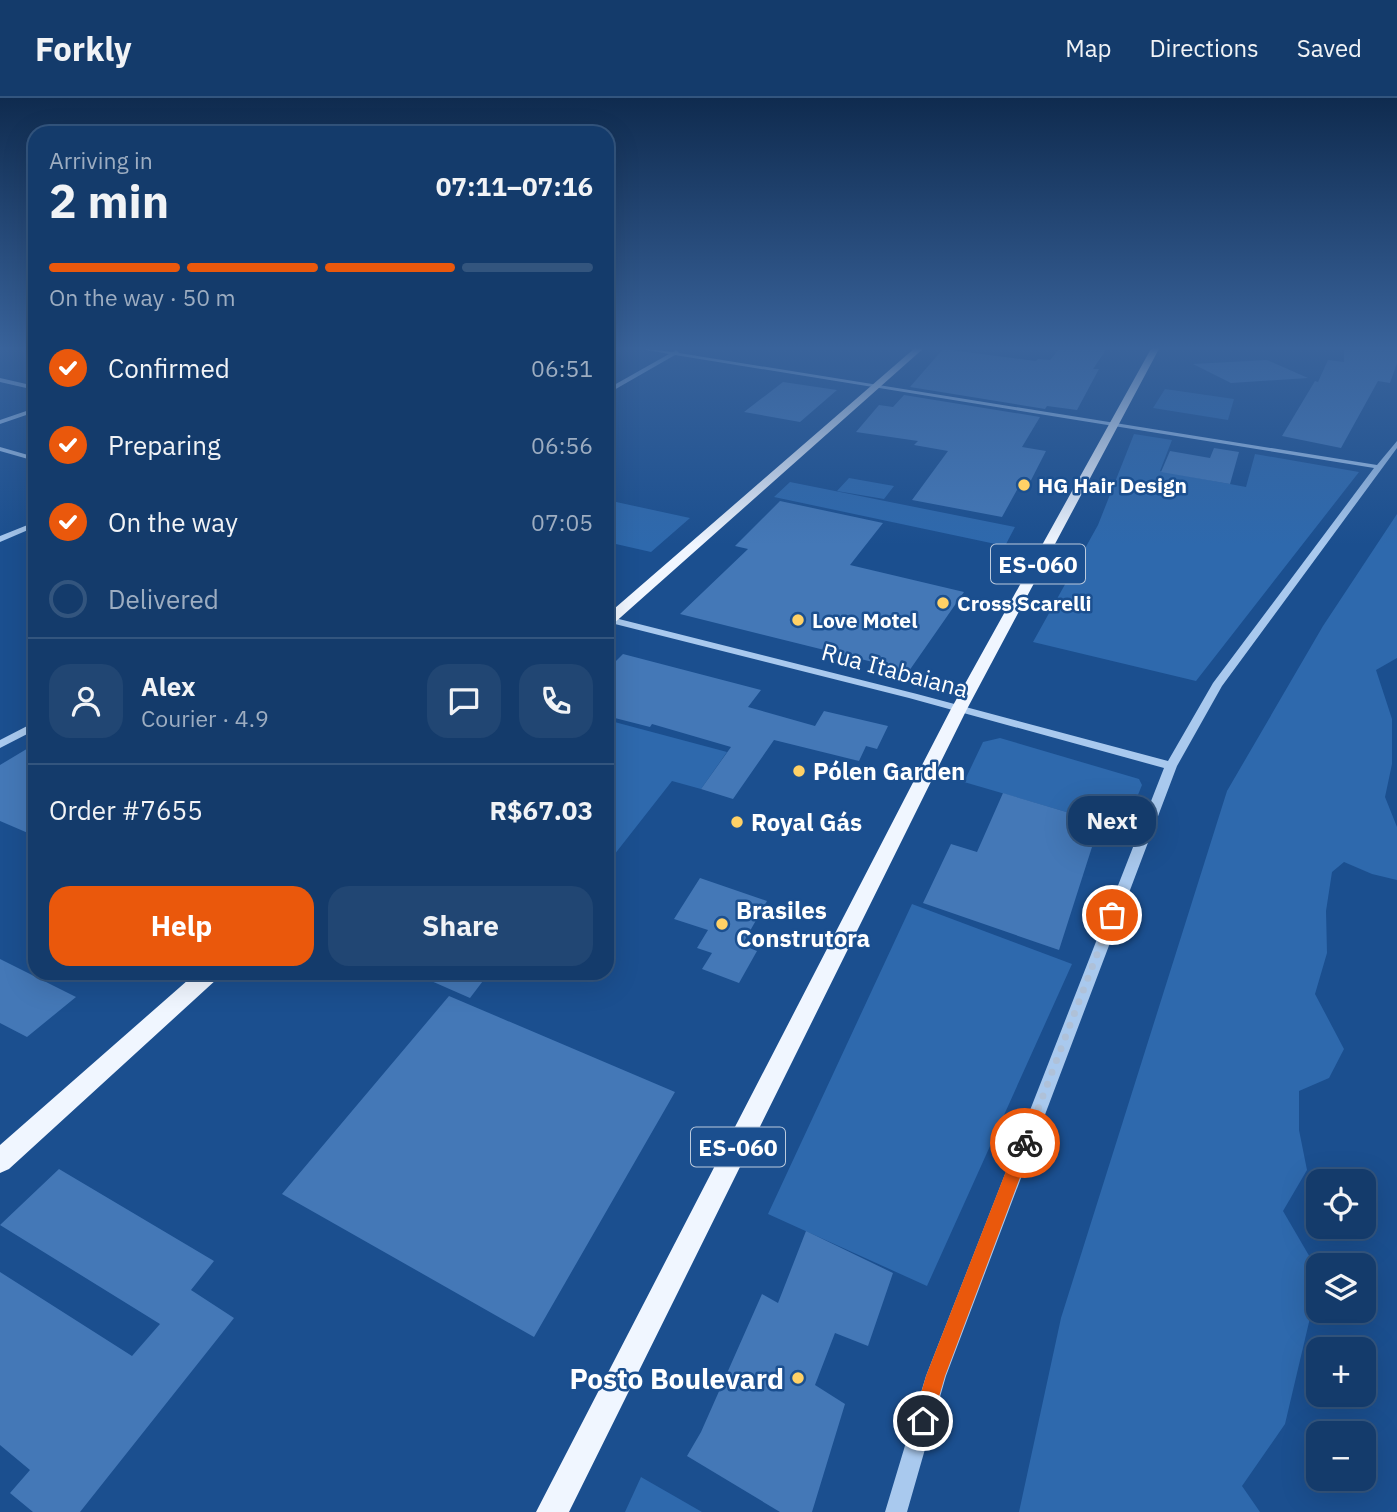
<!DOCTYPE html>
<meta charset="utf-8">
<style>
body{margin:0;font-family:"IBM Plex Sans",sans-serif;background:#214673;color:#f1f3f6;height:100vh;display:flex;flex-direction:column;font-size:26px;white-space:nowrap}
*{box-sizing:border-box;margin:0}
p{font-size:23px;color:#9dadc1}
.icon{flex:none;width:38px;height:38px;fill:none;stroke:currentColor;stroke-width:2;stroke-linecap:round;stroke-linejoin:round}
.map{position:relative;flex:1;overflow:hidden}
.sheet{position:absolute;left:28px;top:28px;width:586px;height:854px;display:flex;flex-direction:column;background:#143b6b;border-radius:21px;box-shadow:0 7px 28px #0002,0 0 0 2px #33557e}
.sheet>*{flex:none}
.fabs{position:absolute;left:1306px;top:1071px;display:grid;gap:14px}
.fabs a{display:grid;place-items:center;width:70px;height:70px;border-radius:14px;background:#143b6b;box-shadow:0 7px 28px #0002,0 0 0 2px #33557e;font-size:35px}
.pin{position:absolute;display:grid;place-items:center;width:60px;height:60px;color:#fff;margin:-30px;border:4px solid #fff;border-radius:50%;box-shadow:0 2px 7px #0007}
.courier{position:absolute;display:grid;place-items:center;width:70px;height:70px;margin:-35px;border:5px solid #ea580c;border-radius:50%;background:#fff;color:#222;box-shadow:0 2px 9px #0007}
.bubble{position:absolute;height:49px;border-radius:21px;background:#143b6b;box-shadow:0 7px 28px #0002,0 0 0 2px #33557e;font-size:23px;font-weight:700;line-height:49px;text-align:center}
.overview em{font-style:normal;font-weight:700}
.overview div{display:flex;flex-direction:column-reverse}
.overview{display:flex;align-items:center;justify-content:space-between;height:119px;padding:0 21px}
h1{font-size:46px;font-weight:700;line-height:52px}
.bar{display:grid;grid-template-columns:repeat(4,1fr);gap:10px 7px;align-content:center;height:84px;padding:0 21px}
.bar i{height:9px;border-radius:5px;background:#33557e}
.bar .on{background:#ea580c}
.bar p{grid-column:span 4}
.line{display:flex;align-items:center;gap:18px;padding:0 21px;border-top:2px solid #33557e}
.line div{flex:1}
.round{display:grid;place-items:center;flex:none;width:74px;height:74px;border-radius:21px;background:#214673}
ol{padding:0 21px;list-style:none}
li{display:flex;align-items:center;gap:21px;height:77px}
li p{margin-inline-start:auto}
li .icon{padding:7px;border-radius:50%;background:#ea580c;color:#fff;stroke-width:4}
li:last-child{color:#9dadc1}
li i{width:38px;height:38px;border:4px solid #33557e;border-radius:50%}
.button{display:flex;gap:14px;margin-top:auto;padding:14px 21px}
.button a{flex:1;height:80px;border-radius:21px;background:#ea580c;color:#fff;font-size:28px;font-weight:700;line-height:80px;text-align:center}
.button a+a{background:#214673;color:#f1f3f6}
header{display:flex;align-items:center;gap:42px;box-sizing:border-box;height:98px;padding:0 35px;background:#143b6b;border-bottom:2px solid #33557e}
header strong{font-size:33px}
nav{display:flex;gap:38px;margin-inline-start:auto;font-size:24px}
.map>svg:first-child{display:block}
.green{fill:#2e69ad}
.building{fill:#4478b7}
.lines{fill:none;stroke-linecap:round;stroke-linejoin:round}
.minor{fill:#a9c9ee;fill-rule:evenodd}
.major{fill:#f0f6ff;fill-rule:evenodd}
.route{fill:#ea580c}
.done{stroke:#afc1d8;stroke-width:7;stroke-dasharray:0 12.6}
.poi-dot{fill:#ffd166;stroke:#1b4f8f;stroke-width:2.5}
.labels{text-anchor:middle;dominant-baseline:central;stroke-width:5;stroke-linejoin:round;paint-order:stroke}
.far-poi-label{font-size:21px;font-weight:bold;fill:#fff;stroke:#1b4f8f;text-anchor:start}
.shield{fill:#1b4f8f;stroke:#bbcadd;stroke-width:2}
.shield-label{font-size:23px;font-weight:bold;fill:#fff}
.street-label{font-size:24px;fill:#fff;stroke:#1b4f8f}
.poi-label{font-size:24px;font-weight:bold;fill:#fff;stroke:#1b4f8f;text-anchor:start}
.near-poi-label{font-size:28px;font-weight:bold;fill:#fff;stroke:#1b4f8f;text-anchor:end}
</style>
<header>
<strong>Forkly</strong>
<nav><a>Map</a><a>Directions</a><a>Saved</a></nav>
</header>
<div class="map">
<svg width="1397" height="1414" viewBox="0 0 1397 1414">
<rect width="100%" height="100%" fill="#1b4f8f"/>
<!-- green -->
<path class="green" d="M1165 291 1234 301 1228 322 1153 310Z
M1134 336 1172 342 1160 373 1246 389 1255 356 1359 374 1196 583 1033 544 1098 427Z
M849 380 894 388 884 401 837 393Z
M790 384 1015 429 1005 448 774 399Z
M607 402 690 420 651 454 607 444Z
M1397 416V560L1376 572 1392 621V666L1385 699 1397 729V782L1372 776 1344 764 1332 774 1326 813 1327 855 1315 896 1344 951 1329 980 1299 993V1032L1307 1072 1283 1113 1318 1173V1186L1285 1326 1242 1388 1260 1414H1019L1061 1220 1227 693 1323 528Z
M607 622 727 654 701 691 672 683 607 766Z
M1000 640 1139 681 1142 687 1124 731 964 684 983 644Z
M912 806 1072 866 927 1188 768 1116Z
M641 1379 702 1414H625Z"/>
<!-- building -->
<path class="building" d="M1061 249H1108L1093 271H1099L1077 312 1047 308 1045 311 910 289 943 251 1036 263 1038 261 1050 262Z
M1344 249H1397V265L1390 285 1378 283 1341 350 1282 338 1315 283 1318 284 1328 262 1344 264Z
M1267 262 1308 280 1231 285 1193 266Z
M783 284 837 292 800 324 744 314Z
M904 297 1040 319 1022 349 1046 353 1026 392 1018 390 1002 419 912 402 948 353 914 347 918 343 856 334 879 307 893 309Z
M1214 350 1239 354 1230 386 1161 374 1170 353 1210 360Z
M780 403 883 425 850 467 964 494 909 573 680 516 748 451 735 448Z
M623 556 761 592 748 609 815 628 824 613 888 628 877 651 866 648 859 663 774 642 733 701 701 691 731 649 652 626 650 629 607 618V572Z
M35 646V738L0 723V667Z
M1003 695 1100 724 1059 852 923 805 951 746 977 754Z
M700 780 767 803 742 847 757 853 739 885 702 871 712 855 697 850 708 832 674 821Z
M0 861 76 899 27 939 0 925Z
M413 875H489L470 900Z
M449 898 675 994 534 1239 282 1096Z
M59 1071 214 1163 191 1192 234 1220 80 1414H33L10 1395 30 1372 0 1347V1174L132 1258 160 1226 0 1127Z
M806 1133 893 1175 868 1248 835 1235 815 1287 845 1306 812 1414H780L687 1358 701 1334 762 1196 778 1205Z"/>
<g class="lines">
<!-- minor -->
<path class="minor" d="M631 249 673 254 677 252 679 255 1377 367 1397 343V350L1222 588 1177 668 946 1278 907 1414H885L926 1278 1164 670 909 600 607 524V518L917 596 1168 663 1213 585 1374 370 675 257 607 296V291L669 256Z
M898 249H915L922 251 919 253Z
M0 280 35 288V292L0 284Z
M35 310V314L0 326V322Z
M0 349 35 359V363L0 353Z
M35 424V429L0 444V438Z
M35 624V632L0 650V642Z"/>
<!-- major -->
<path class="major" d="M916 249H925L612 527 607 528V517Z
M1152 249H1160L967 611 569 1414H536L951 611Z
M196 875H220L217 881 9 1071 0 1075V1047Z"/>
</g>
<!-- sky -->
<linearGradient id="sky" x2="0" y2="1"><stop stop-color="#0f2b4f"/><stop offset="0.56" stop-color="#39639b"/><stop offset="1" stop-color="#39639b" stop-opacity="0"/></linearGradient>
<rect width="1397" height="447" fill="url(#sky)"/>
<!-- route -->
<path class="route" d="M1025 1037 1031 1040 1033 1045 945 1278 932 1323 930 1330 923 1333 916 1330 913 1323 926 1278 1017 1045 1019 1040Z"/>
<g class="lines">
<!-- done -->
<path class="done" d="M1025 1045 1112 817"/>
</g>
<!-- markers -->
<g class="poi-dot">
<circle cx="1024" cy="387" r="7"/>
<circle cx="943" cy="505" r="7"/>
<circle cx="798" cy="522" r="7"/>
<circle cx="799" cy="673" r="7"/>
<circle cx="737" cy="724" r="7"/>
<circle cx="722" cy="826" r="7"/>
<circle cx="798" cy="1280" r="7"/>
</g>
<g class="labels">
<!-- far-poi labels -->
<g class="far-poi-label">
<text x="1038" y="387">HG Hair Design</text>
<text x="957" y="505">Cross Scarelli</text>
<text x="812" y="522">Love Motel</text>
</g>
<!-- shield labels -->
<g class="shield">
<rect x="991" y="446.5" width="94" height="39" rx="5"/>
<rect x="691" y="1029.5" width="94" height="39" rx="5"/>
</g>
<g class="shield-label">
<text x="1038" y="466">ES-060</text>
<text x="738" y="1049">ES-060</text>
</g>
<!-- street labels -->
<g class="street-label">
<text transform="translate(895 572) rotate(15)">Rua Itabaiana</text>
</g>
<!-- poi labels -->
<g class="poi-label">
<text x="813" y="673">Pólen Garden</text>
<text x="751" y="724">Royal Gás</text>
<text x="736" y="812">Brasiles<tspan x="736" dy="28">Construtora</tspan></text>
</g>
<!-- near-poi labels -->
<g class="near-poi-label">
<text x="784" y="1280">Posto Boulevard</text>
</g>
</g>
</svg>
<div class="fabs">
<a><svg class="icon" aria-label="locate" viewBox="0 0 24 24"><circle cx="12" cy="12" r="6"/><path d="M12 2v4M12 18v4M2 12h4M18 12h4"/></svg></a>
<a><svg class="icon" aria-label="layers" viewBox="0 0 24 24"><path d="M12 4l9 5-9 5-9-5zM3 14l9 5 9-5"/></svg></a>
<a>+</a>
<a>−</a>
</div>
<div class="pin" style="left:1112px;top:817px;background:#ea580c"><svg class="icon" aria-label="bag" viewBox="0 0 24 24"><path d="M5 8h14l-1 12H6zM9 8a3 3 0 0 1 6 0"/></svg></div>
<div class="pin" style="left:923px;top:1323px;background:#1f2937"><svg class="icon" aria-label="home" viewBox="0 0 24 24"><path d="M3 11l9-7 9 7M6 9v11h12V9"/></svg></div>
<div class="courier" style="left:1025px;top:1045px"><svg class="icon" aria-label="bike" viewBox="0 0 24 24"><circle cx="6" cy="16" r="4"/><circle cx="18" cy="16" r="4"/><path d="M6 16l4-8h5l3 8M10 8l3 8H6M13 5h3"/></svg></div>
<div class="bubble" style="left:1068px;top:698px;width:88px">Next</div>
<section class="sheet">
<div class="overview"><div><h1>2 min</h1><p>Arriving in</p></div><em>07:11–07:16</em></div>
<div class="bar"><i class="on"></i><i class="on"></i><i class="on"></i><i></i><p>On the way · 50 m</p></div>
<ol>
<li><svg class="icon" aria-label="check" viewBox="0 0 24 24"><path d="M5 12l5 5 9-10"/></svg>Confirmed<p>06:51</p></li>
<li><svg class="icon" aria-label="check" viewBox="0 0 24 24"><path d="M5 12l5 5 9-10"/></svg>Preparing<p>06:56</p></li>
<li><svg class="icon" aria-label="check" viewBox="0 0 24 24"><path d="M5 12l5 5 9-10"/></svg>On the way<p>07:05</p></li>
<li><i></i>Delivered</li>
</ol>
<div class="line" style="height:126px"><a class="round"><svg class="icon" aria-label="person" viewBox="0 0 24 24"><circle cx="12" cy="8" r="4"/><path d="M4 21q1-7 8-7t8 7"/></svg></a><div><b>Alex</b><p>Courier · 4.9</p></div><a class="round"><svg class="icon" aria-label="chat" viewBox="0 0 24 24"><path d="M4 5h16v11H9l-5 4z"/></svg></a><a class="round"><svg class="icon" aria-label="phone" viewBox="0 0 24 24"><path d="M5 4h4l2 5-3 2q2 4 5 5l2-3 5 2v4C11 20 4 13 5 4z"/></svg></a></div>
<div class="line" style="height:91px"><div>Order #7655</div><b>R$67.03</b></div>
<div class="button"><a>Help</a><a>Share</a></div>
</section>
</div>
